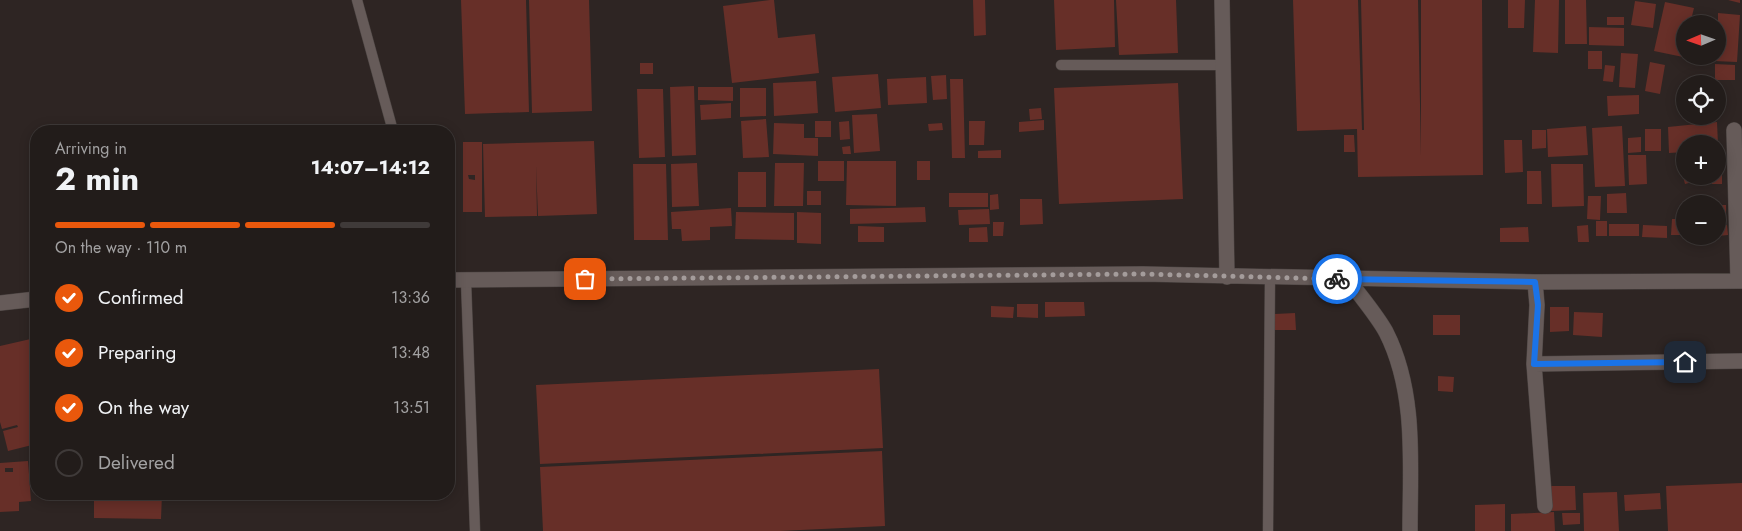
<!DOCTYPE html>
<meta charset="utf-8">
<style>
body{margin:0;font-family:Jost,sans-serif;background:#2a2523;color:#f1f3f6;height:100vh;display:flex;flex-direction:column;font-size:19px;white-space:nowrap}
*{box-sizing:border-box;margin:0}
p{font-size:16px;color:#a2a1a2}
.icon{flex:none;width:28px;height:28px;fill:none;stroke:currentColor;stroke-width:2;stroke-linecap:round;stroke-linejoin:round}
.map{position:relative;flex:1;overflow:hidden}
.side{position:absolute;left:30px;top:125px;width:425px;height:375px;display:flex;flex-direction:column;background:#221c1a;border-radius:20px;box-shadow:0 2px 12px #0003,0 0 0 1px #3f3a39}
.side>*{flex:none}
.needle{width:32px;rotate:268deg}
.controls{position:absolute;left:1676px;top:15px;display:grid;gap:10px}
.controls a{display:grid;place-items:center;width:50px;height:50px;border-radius:50%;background:#221c1a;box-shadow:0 2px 12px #0003,0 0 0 1px #3f3a39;font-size:25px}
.pin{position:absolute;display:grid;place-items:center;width:42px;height:42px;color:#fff;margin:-21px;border-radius:10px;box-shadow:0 2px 8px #0006}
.courier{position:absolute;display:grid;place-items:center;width:50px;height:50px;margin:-25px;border:4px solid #1a73e8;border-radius:50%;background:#fff;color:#222;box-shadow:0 1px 6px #0007}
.summary em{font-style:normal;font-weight:700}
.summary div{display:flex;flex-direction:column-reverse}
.summary{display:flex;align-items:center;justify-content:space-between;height:85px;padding:0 25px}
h1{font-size:32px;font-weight:700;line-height:38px}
.bar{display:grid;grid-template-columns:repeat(4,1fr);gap:8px 5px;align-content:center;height:60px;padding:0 25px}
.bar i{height:6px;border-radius:4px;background:#3f3a39}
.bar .selected{background:#ea580c}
.bar p{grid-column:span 4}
ol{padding:0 25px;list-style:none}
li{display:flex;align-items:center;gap:15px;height:55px}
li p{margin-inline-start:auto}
li .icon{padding:5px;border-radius:50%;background:#ea580c;color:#fff;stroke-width:4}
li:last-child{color:#a2a1a2}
li i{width:28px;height:28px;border:2px solid #3f3a39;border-radius:50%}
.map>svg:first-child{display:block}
.building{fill:#672f28;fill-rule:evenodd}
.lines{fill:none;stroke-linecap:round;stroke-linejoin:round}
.service-casing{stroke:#4b4442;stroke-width:11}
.minor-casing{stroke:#4b4442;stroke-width:16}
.service{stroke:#665b59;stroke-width:10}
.minor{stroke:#665b59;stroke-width:15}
.done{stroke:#a49c9b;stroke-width:5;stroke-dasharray:0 9}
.route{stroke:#1a73e8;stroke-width:6}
</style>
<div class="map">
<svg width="1742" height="531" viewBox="0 0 1742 531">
<rect width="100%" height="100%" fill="#2e2523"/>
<!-- building -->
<path class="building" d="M461 0H526L529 112 465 114Z
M529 0H589L592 111 532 113Z
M770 0H774L778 38 815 34 819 73 732 83 723 6Z
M973 0H985L986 35 974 36Z
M1054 0H1114L1115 47 1056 50Z
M1116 0H1176L1178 53 1119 55Z
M1293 0H1358L1362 130H1364L1361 0H1418L1421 156V0H1482L1483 175 1358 177 1357 129 1297 131Z
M1508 0H1525L1524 28H1508Z
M1535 0H1559L1558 53 1533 52Z
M1565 0H1586L1587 44H1565Z
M1728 0H1740V3Z
M1635 1 1656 4 1653 28 1631 25Z
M1665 2 1694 8 1690 24H1685V48L1683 57 1654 51Z
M1718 13 1740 15 1737 62 1714 61 1715 56H1718Z
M1607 17H1624V25H1607Z
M1589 27 1624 28V46L1589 45Z
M1588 51H1602V69H1588Z
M1621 53 1638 54 1635 88 1619 87Z
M1688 56H1705L1703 65 1687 61Z
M1650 62 1665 65 1660 94 1645 91Z
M640 63H653V74H640Z
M1715 64 1735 65V80H1715Z
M1605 65 1615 66 1613 82 1603 81Z
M878 74 881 108 835 112 832 77Z
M946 75 947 99 933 100 931 76Z
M926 77 927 103 888 105 887 79Z
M1687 78 1708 79V84H1687Z
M950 79H963L965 158H952Z
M816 81 818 113 774 116 773 83Z
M1178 83 1183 199 1059 204 1054 88Z
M694 86 696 155 672 156 670 87Z
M698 87H733V101L698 100Z
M740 88H766V116L740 117Z
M637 89H663L665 157 639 158Z
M1639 95V114L1608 116 1607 96Z
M731 103V118L701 120 700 105Z
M1041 108 1042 119 1030 120 1029 109Z
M877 114 880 151 854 153 852 115Z
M766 119 769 157 743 158 741 121Z
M1044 120V130L1019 132V122Z
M815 121H831V137H815Z
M849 121 850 139 840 140 839 122Z
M969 121H985L984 145H969Z
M1717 122 1718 144H1685V152L1669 153 1668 127Z
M774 123 804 124V138H818V156L773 154Z
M942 123 943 130 929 131 928 124Z
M1586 126 1588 155 1548 157 1547 129Z
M1622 126 1625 186 1595 187 1592 128Z
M1645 129H1661V151H1645Z
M1532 130H1546V148L1532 149Z
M1344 135H1354L1355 152H1344Z
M1641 137V152L1628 153V138Z
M1504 140H1522L1523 172 1505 173Z
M594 141 597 214 538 216 536 166 537 216 485 217 483 144Z
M463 142H482V212H463ZM468 175H475V180L469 179Z
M850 146 851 154H843L842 147Z
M1001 150V158H978V151Z
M1628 155H1646L1647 184 1629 185Z
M818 161H844V181H818Z
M847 161H896V206L846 205Z
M917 161H930V180H917Z
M697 163 699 206 672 207 671 164Z
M775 163H804L803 206H774Z
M1685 163V176H1695L1696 181 1685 184 1680 165Z
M633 164H666L668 240H634Z
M1551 164H1583L1584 206 1552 207Z
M1722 170V184H1712L1711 176H1718V171Z
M1527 171H1541L1542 204H1527Z
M738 172H766V207H738Z
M807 191H821V205H807Z
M949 193H988V207H949Z
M1626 193 1627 213H1607V194Z
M998 194 999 209 990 210V195Z
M1588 196H1601L1600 220 1587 219Z
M1707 198V204H1695V199Z
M1020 199H1042L1043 224 1020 225Z
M1718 205H1726V221H1718Z
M925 207 926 222 850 224V209Z
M731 208 732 226 710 227V240L682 241 681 229H672L671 212Z
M989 209 990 224 959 225 958 210Z
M736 212 794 213V240L735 239Z
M797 212 821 213V244L797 243Z
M1672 219H1685V235H1671Z
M1596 221H1607V236H1596Z
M993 222H1004L1003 236H993Z
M1609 224H1639V236H1609Z
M1588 225 1589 242H1578L1577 226Z
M1643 225 1667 226V238L1642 237Z
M1718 225H1727L1728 235 1718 236Z
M858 226 884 227V242H858Z
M987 227 988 242H969V228Z
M1528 227 1529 242H1500V228Z
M1045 302H1084L1085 316 1045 317Z
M1017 304H1038V318L1017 317Z
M991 306 1014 307 1013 318 991 317Z
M1550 307H1569V331L1550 332Z
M1574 312 1603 313 1602 337 1573 335Z
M1295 313 1296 330H1275V314Z
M1433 315H1460V335H1433Z
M35 338 36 344V444L8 451 3 431 18 427 17 425 2 429 0 422V346Z
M879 369 883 448 540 464 536 385Z
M1438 376 1454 377 1453 392 1438 391Z
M882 451 885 526 780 531H543L540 467Z
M28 461 31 501 19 502V511L0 512V463ZM5 468H13V472H5Z
M1742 483V531H1668L1666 486Z
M1550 486H1575L1576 510 1551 511Z
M1617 492 1619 531H1584L1583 493Z
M1660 493 1661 509 1625 511 1624 495Z
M94 494H162L161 519 94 518Z
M1505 504V531H1475V505Z
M1554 512 1555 531H1511V514Z
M1562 513H1580V524L1563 525Z"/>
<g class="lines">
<defs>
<path id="service" d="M357 0 393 131
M1061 65H1223
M466 281 475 531
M1268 531 1270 276"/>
<path id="minor" d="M1222 0 1227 277
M1734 130 1738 281
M1348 279C1360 296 1376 314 1386 332 1417 393 1410 465 1410 531
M449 280 1143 274 1535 282 1742 281
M1535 282 1537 305 1534 364 1545 506
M0 303 36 299
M1534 364 1742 361"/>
</defs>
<!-- service casing -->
<use href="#service" class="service-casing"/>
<!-- minor casing -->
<use href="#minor" class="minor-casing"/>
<!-- service -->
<use href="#service" class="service"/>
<!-- minor -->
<use href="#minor" class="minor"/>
</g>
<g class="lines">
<!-- done -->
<path class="done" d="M585 279 1143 274 1337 279"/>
<!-- route -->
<path class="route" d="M1337 279 1535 282 1538 305 1534 364 1685 362"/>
</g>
</svg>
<div class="controls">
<a><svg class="needle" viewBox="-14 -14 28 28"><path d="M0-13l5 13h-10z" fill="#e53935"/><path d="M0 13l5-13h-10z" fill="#a2a1a2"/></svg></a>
<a><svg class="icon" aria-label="locate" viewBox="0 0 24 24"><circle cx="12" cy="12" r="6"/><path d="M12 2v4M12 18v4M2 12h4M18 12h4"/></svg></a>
<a>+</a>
<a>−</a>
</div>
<div class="pin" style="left:585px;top:279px;background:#ea580c"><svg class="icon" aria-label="bag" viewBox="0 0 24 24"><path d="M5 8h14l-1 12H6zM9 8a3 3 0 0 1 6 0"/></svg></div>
<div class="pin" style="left:1685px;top:362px;background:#1f2937"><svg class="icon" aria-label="home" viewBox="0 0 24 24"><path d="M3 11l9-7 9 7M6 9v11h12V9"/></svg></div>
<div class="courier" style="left:1337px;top:279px"><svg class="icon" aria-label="bike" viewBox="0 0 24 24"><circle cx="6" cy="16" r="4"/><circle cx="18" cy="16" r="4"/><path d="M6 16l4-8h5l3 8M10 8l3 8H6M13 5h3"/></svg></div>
<section class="side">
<div class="summary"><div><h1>2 min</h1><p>Arriving in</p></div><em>14:07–14:12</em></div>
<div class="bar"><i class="selected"></i><i class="selected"></i><i class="selected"></i><i></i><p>On the way · 110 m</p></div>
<ol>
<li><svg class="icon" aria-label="check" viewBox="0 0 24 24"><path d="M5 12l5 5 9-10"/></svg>Confirmed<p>13:36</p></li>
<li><svg class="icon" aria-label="check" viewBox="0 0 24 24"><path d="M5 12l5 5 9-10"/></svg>Preparing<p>13:48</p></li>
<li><svg class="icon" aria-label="check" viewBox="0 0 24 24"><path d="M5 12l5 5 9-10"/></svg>On the way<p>13:51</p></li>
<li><i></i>Delivered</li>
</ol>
</section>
</div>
